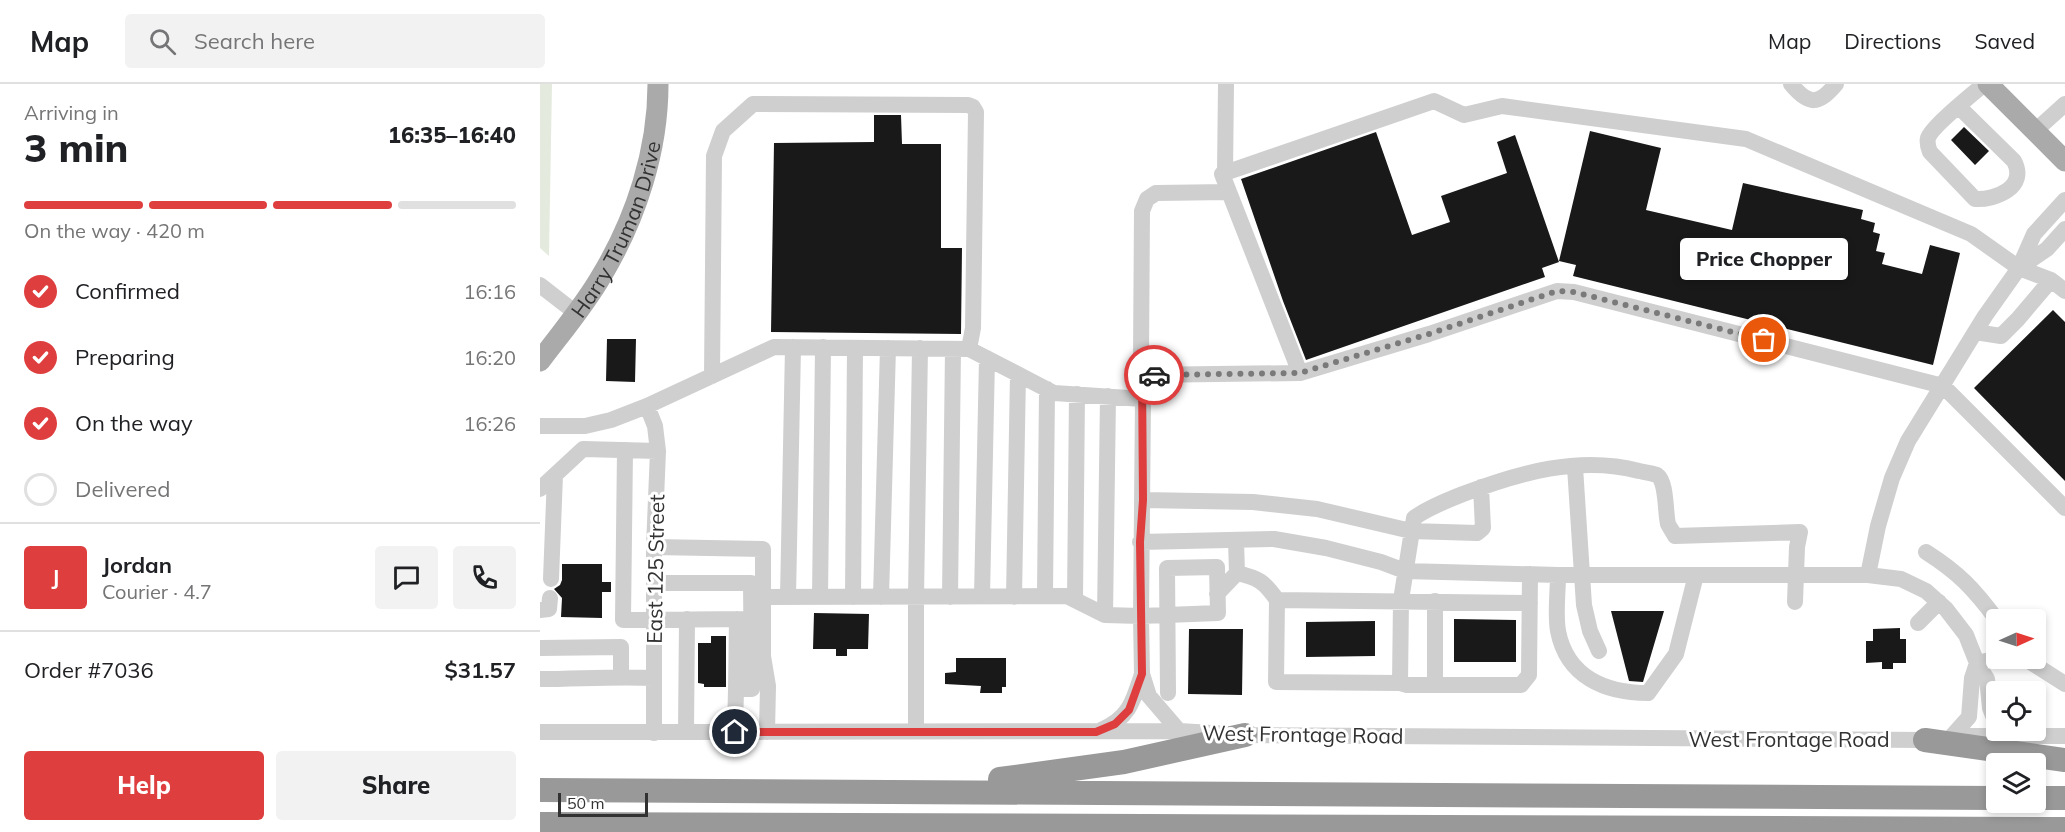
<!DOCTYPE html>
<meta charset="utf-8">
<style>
body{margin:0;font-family:Mulish,sans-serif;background:#f2f2f2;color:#202124;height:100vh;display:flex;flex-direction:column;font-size:22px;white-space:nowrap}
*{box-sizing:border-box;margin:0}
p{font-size:20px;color:#757577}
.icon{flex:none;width:33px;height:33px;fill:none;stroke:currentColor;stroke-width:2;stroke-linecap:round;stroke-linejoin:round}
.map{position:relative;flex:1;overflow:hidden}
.side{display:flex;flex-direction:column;background:#fff;width:540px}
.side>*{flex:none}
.needle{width:39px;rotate:87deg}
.tools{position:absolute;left:1446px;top:525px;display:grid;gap:12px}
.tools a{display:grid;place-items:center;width:60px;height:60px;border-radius:6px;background:#fff;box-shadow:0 3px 9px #0003;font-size:30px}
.scale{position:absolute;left:18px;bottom:15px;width:90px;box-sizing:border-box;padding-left:6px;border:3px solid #323232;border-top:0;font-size:16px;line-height:21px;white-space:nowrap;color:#323232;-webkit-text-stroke:4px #fff;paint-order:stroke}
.pin{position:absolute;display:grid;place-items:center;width:51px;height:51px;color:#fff;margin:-26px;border:3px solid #fff;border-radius:50%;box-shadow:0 2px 6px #0007}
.courier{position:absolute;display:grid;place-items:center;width:60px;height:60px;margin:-30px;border:4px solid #df3e3e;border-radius:50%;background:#fff;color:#222;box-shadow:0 2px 8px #0007}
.bubble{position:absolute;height:42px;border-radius:6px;background:#fff;box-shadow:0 3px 9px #0003;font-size:20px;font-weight:800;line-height:42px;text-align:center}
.head em{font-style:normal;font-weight:800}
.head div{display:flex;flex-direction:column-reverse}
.head{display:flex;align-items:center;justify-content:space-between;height:102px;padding:0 24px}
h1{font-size:39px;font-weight:800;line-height:45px}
.bar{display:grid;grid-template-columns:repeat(4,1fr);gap:9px 6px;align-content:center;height:72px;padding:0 24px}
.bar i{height:8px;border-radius:4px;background:#e0e0e0}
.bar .selected{background:#df3e3e}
.bar p{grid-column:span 4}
.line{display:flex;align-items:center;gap:15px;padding:0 24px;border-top:2px solid #e0e0e0}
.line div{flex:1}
.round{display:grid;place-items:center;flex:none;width:63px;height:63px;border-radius:6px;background:#f2f2f2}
ol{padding:0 24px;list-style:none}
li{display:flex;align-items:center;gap:18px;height:66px}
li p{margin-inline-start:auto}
li .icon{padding:6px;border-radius:50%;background:#df3e3e;color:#fff;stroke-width:4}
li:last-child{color:#757577}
li i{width:33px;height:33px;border:3px solid #e0e0e0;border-radius:50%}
.button{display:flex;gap:12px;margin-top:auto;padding:12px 24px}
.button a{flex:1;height:69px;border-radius:6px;background:#df3e3e;color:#fff;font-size:24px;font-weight:800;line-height:69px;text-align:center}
.button a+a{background:#f2f2f2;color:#202124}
header{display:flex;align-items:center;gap:36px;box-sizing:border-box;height:84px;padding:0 30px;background:#fff;border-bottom:2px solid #e0e0e0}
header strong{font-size:28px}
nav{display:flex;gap:33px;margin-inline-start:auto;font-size:21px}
.search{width:420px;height:54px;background:#f2f2f2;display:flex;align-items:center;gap:15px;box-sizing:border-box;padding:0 21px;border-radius:6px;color:#757577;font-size:22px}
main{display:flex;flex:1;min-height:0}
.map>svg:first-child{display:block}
.green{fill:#e4ebde}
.building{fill:#191919}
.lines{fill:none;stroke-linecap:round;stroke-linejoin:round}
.minor{stroke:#cfcfcf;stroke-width:16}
.major{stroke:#aaa;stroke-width:21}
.highway{stroke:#999;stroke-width:24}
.done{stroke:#7a7a7a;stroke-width:6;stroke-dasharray:0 10.8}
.route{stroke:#df3e3e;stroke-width:8}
.labels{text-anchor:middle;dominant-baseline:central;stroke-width:6;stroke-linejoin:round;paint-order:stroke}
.street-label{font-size:21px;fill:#323232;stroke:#fff}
</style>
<header>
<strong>Map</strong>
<div class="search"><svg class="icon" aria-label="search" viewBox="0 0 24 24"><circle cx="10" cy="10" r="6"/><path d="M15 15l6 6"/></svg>Search here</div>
<nav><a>Map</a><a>Directions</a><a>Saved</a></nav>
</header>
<main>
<section class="side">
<div class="head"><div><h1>3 min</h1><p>Arriving in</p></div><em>16:35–16:40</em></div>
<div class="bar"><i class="selected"></i><i class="selected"></i><i class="selected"></i><i></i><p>On the way · 420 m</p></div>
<ol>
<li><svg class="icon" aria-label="check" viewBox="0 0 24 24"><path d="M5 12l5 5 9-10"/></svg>Confirmed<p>16:16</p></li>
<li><svg class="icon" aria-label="check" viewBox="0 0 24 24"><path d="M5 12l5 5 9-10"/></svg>Preparing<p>16:20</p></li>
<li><svg class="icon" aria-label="check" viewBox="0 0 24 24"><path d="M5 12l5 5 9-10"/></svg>On the way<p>16:26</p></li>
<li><i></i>Delivered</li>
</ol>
<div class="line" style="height:108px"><b class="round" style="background:#df3e3e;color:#fff">J</b><div><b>Jordan</b><p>Courier · 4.7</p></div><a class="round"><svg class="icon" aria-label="chat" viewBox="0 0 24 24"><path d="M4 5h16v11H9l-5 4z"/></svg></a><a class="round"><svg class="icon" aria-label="phone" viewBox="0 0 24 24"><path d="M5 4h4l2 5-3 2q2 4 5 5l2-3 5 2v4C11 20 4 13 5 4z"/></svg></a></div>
<div class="line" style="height:78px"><div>Order #7036</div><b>$31.57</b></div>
<div class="button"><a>Help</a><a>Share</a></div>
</section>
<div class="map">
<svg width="1525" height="748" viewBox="0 0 1525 748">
<rect width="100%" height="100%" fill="#fff"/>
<!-- green -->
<path class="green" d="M0 0H12L9 172 0 164Z"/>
<!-- building -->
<path class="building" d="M334 31H361L362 60H401V164H422L421 250 231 248 234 59 334 58Z
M1424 43 1449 67 1435 81 1411 56Z
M1050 47 1121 64 1106 126 1192 146 1203 99 1323 126 1321 135 1335 139 1333 148 1340 150 1336 167 1345 169 1342 180 1382 190 1390 161 1420 169 1393 281 1033 192 1036 181 1019 177Z
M836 48 872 151 910 138 901 112 967 89 957 58 975 51 1019 178 1002 184 1005 193 766 276 743 217 701 95Z
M1513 226 1525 238V397L1434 304Z
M67 255H96L95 298 66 297Z
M22 480H62V498H71V508H62V534L21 533 22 514 14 505 20 501 22 496Z
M1071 527H1124L1103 598 1089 597Z
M274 529 329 530 328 565H307V572H296V565H273Z
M914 535 976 536V578H914Z
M835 537V572L766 573V538Z
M1360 544V555H1366V579H1353V585H1342V578L1326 579V557H1333V545Z
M649 545H703L702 611 648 610Z
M171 552H186V603H164V600L158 599V559H171Z
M416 574H466V603H462V609H440L441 602 405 600V589L416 588Z"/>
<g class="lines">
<!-- minor -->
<path class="minor" d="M1251 0C1269 22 1279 21 1296 0
M1419 23 1474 77C1488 103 1456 116 1435 115L1390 68C1388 63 1387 58 1388 54 1392 42 1433 10 1444 0
M1495 47 1525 20
M685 89 686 0
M1479 184 1507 165 1525 145
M0 201 36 229
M1435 248 1461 252 1478 235 1511 196
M760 289 682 90 894 17 924 31 962 22 1206 55 1431 150 1479 184 1511 196 1525 207
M602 291 601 275 602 127 607 115 616 109 689 108
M172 292 174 72 183 47 213 20 428 21 433 23 436 28 433 244 429 265
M107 322 115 342 118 367 114 463V649
M0 342H45L71 336 107 322 234 263 429 265 514 309 603 315 602 291 760 289 889 250 1017 207 1034 208 1403 302 1525 424
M85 366 83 536 213 535
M1035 383 1044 521 1050 547 1059 567
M0 405 43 365 118 367
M603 416 713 418 777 425 871 447 937 449 943 444 941 403
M600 458 734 455 786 464 841 478 865 487 1018 491H1328L1338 442 1352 394 1368 357 1445 232 1479 184 1494 150 1525 116
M114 463 223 465V572L228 602 227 648
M1386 468C1419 489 1434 505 1457 536
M697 489C718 494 724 497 737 516
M1018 491C1018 509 1015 529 1018 547 1027 593 1065 609 1108 609L1136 570 1156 491
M1328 491 1361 495 1386 507 1406 525 1426 551 1437 579 1447 595 1450 624 1456 639
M11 495 15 391
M114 499H211L212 605H196L195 648
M677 510 697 489 696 457
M442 512 447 274
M505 512 507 305
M223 513 527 512 565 531 601 532 603 315
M248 513 253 263
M280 513 283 263
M313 513 315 264
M341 513 348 264
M410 513 413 265
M474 513 478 290
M535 516 537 310
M990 519 737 516 736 598 860 599 861 516 874 434C889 423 906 417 923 410 978 389 1040 371 1099 387 1104 388 1112 389 1117 391 1127 398 1125 428 1128 440 1130 444 1133 448 1135 452L1260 448 1257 463 1255 518
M0 526 9 525 10 514
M565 531 568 312
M1378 539 1399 518
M0 564 81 563V593
M1484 574 1525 600
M1437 579 1459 574
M0 595C38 595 76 592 114 594
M860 599 867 601H981L989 591 990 490
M895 601V517
M196 605 197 535
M628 609 627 484 677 483 678 529 601 532 602 590 609 612 639 647
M561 646C589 634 593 618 602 590
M376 647V513L380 264
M0 648 639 647 705 651 1385 656 1395 655
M146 648 147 535
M1412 652 1429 633 1432 594 1437 579
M1421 652H1525"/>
<!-- major -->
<g class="major">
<path d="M1448 0 1525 77"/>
<path id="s1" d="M0 277C21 249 45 221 62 191 96 134 118 67 118 0"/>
</g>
<!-- highway -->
<path class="highway" d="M1385 656 1525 676
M460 695 584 678 705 651
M0 706 1456 714
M1496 714H1525
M0 740 1525 745"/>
</g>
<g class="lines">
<!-- done -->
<path class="done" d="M614 291 760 289 889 250 1017 207 1034 208 1224 256"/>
<!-- route -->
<path class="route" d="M195 648H556L575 640 589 626 602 590 600 458 603 416 602 291H614"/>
</g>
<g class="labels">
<!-- street labels -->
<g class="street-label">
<text stroke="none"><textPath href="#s1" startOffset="154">Harry Truman Drive</textPath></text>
<text transform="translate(115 485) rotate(-89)">East 125 Street</text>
<text transform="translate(763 650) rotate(1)">West Frontage Road</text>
<text x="1249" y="655">West Frontage Road</text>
</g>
</g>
</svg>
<div class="tools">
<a><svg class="needle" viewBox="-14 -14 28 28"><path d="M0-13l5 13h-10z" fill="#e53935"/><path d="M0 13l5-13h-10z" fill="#757577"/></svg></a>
<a><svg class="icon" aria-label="locate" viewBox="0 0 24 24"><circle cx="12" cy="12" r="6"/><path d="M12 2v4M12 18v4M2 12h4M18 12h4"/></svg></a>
<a><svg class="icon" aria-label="layers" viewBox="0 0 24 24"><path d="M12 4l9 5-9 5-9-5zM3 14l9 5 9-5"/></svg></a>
</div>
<div class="scale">50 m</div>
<div class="pin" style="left:1224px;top:256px;background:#ea580c"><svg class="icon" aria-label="bag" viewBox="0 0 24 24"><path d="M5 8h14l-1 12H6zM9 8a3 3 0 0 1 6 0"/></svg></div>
<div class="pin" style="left:195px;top:648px;background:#1f2937"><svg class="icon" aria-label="home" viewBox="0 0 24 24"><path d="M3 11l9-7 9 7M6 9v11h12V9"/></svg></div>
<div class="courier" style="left:614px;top:291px"><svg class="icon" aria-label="car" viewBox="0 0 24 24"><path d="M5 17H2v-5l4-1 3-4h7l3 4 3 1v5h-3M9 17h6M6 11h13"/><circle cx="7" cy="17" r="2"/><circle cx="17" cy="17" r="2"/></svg></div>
<div class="bubble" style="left:1140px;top:154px;width:168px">Price Chopper</div>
</div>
</main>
